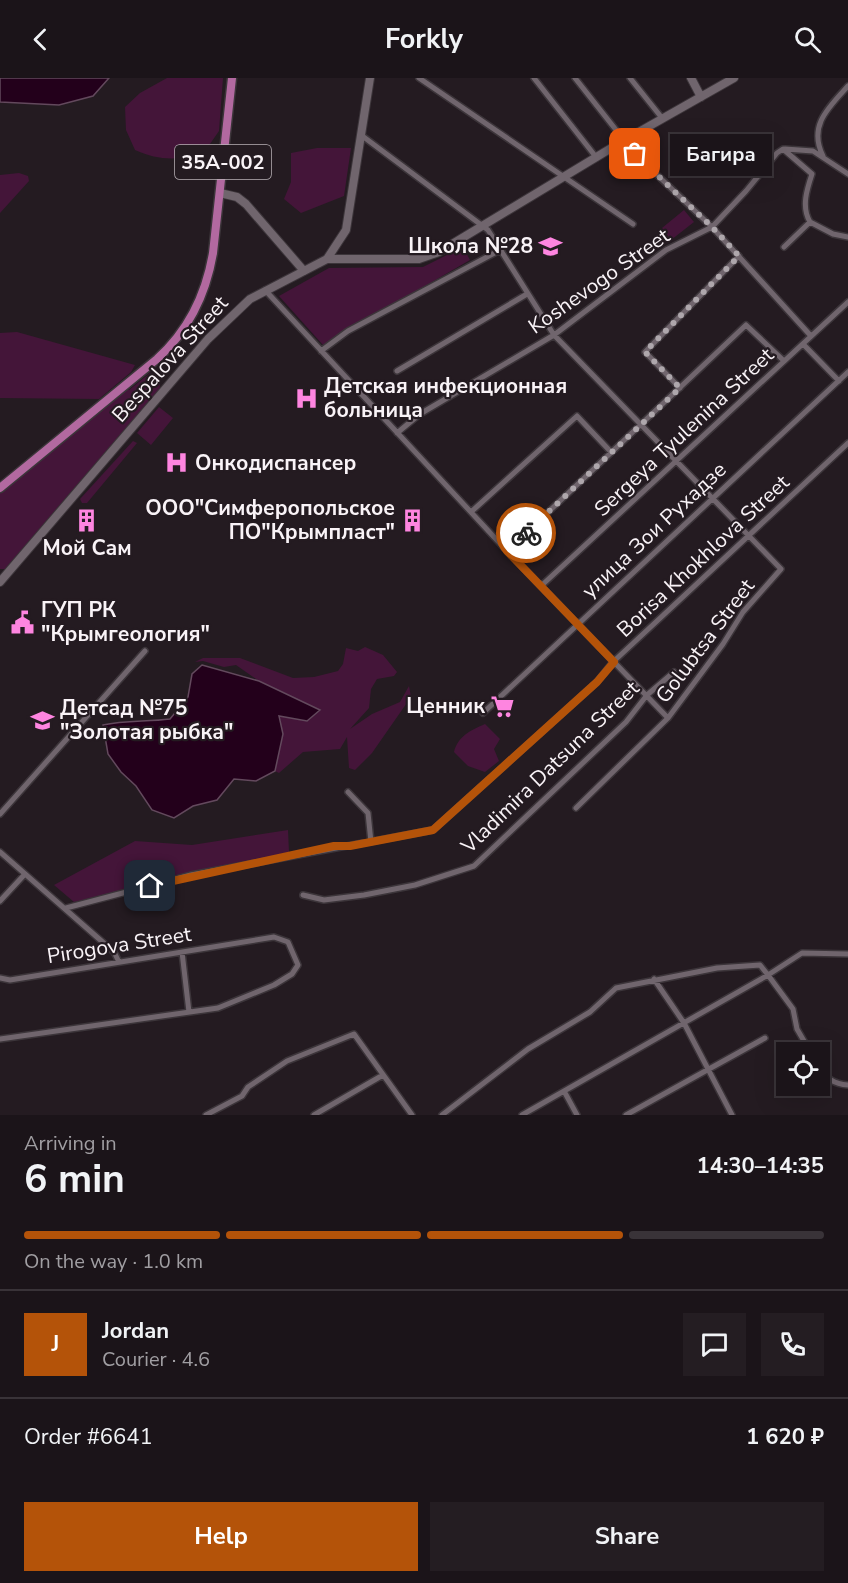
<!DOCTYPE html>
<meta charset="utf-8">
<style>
body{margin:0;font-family:"Nunito Sans",sans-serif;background:#241d22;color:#f1f3f6;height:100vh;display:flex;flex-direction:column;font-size:22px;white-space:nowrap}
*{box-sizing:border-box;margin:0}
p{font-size:20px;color:#a09ea2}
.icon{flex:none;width:33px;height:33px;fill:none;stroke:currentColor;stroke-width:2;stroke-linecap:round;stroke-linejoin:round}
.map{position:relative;height:1037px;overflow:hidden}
.side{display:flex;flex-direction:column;background:#1b1419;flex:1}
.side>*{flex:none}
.fabs{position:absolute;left:776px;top:964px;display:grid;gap:12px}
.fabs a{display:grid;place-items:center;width:54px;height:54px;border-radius:0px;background:#1b1419;box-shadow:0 6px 24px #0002,0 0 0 2px #393338;font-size:30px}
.pin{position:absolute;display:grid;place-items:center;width:51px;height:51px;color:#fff;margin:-26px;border-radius:12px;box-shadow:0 3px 9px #0006}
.courier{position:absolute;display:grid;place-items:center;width:60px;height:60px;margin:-30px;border:4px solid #b45309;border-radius:50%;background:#fff;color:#222;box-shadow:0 2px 8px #0007}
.bubble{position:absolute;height:42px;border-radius:0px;background:#1b1419;box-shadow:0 6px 24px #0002,0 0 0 2px #393338;font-size:20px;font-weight:700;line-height:42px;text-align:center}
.summary em{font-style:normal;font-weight:700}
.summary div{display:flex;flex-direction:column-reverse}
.summary{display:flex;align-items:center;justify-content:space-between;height:102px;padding:0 24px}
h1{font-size:39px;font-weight:700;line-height:45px}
.bar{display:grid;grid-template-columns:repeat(4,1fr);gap:9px 6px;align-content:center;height:72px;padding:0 24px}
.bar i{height:8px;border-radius:4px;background:#393338}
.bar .on{background:#b45309}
.bar p{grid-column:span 4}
.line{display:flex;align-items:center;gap:15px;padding:0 24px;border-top:2px solid #393338}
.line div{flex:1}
.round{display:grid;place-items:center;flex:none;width:63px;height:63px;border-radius:0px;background:#241d22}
.cta{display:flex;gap:12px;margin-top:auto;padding:12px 24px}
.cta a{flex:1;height:69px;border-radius:0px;background:#b45309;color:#fff;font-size:24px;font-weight:700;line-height:69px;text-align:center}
.cta a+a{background:#241d22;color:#f1f3f6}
header{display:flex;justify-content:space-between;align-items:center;height:78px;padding:0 24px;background:#1b1419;font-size:27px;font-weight:700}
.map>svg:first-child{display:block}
.green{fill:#441539}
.water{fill:#23001b;stroke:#63495d;stroke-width:1.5}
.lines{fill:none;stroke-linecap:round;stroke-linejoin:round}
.street-casing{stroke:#3c353a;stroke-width:8}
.secondary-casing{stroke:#3c353a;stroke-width:10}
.primary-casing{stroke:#3c353a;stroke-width:11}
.street{stroke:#70656d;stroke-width:5}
.secondary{stroke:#70656d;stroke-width:8}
.primary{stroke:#b269a0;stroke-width:8}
.done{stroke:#aea7ac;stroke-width:6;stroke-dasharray:0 10.8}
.route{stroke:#b45309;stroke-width:8}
.labels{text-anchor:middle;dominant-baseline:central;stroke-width:4.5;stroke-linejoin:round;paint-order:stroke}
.shield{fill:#241b21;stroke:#b9b2b7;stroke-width:1.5}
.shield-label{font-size:20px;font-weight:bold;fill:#f9f3f7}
.poi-label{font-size:21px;font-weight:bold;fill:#f9f3f7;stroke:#241b21;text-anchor:start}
.street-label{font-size:21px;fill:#f9f3f7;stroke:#241b21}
</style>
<header><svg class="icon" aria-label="back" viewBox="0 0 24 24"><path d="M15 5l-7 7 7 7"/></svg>Forkly<svg class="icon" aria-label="search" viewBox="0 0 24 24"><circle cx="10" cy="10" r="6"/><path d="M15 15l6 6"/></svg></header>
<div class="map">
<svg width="848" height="1037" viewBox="0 0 848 1037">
<rect width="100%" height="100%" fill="#241b21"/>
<!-- green -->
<path class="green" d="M167 0H223L219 53 203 76C178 82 159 83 135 72L126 52 125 29 140 15Z
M317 70H351L344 118 301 135 284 121 291 104V75Z
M19 95 28 98 29 103 0 135V97Z
M684 132 694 144 671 162 662 150Z
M463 169 470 182 323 267 279 218 329 190 423 189Z
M17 254 135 287 131 294 99 321 0 320V255Z
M150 295 159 300 160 310 5 491H0V415L126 311 129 312Z
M159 329 173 340 151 367 137 355Z
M133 363 137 365 87 425H82L80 421Z
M365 569 383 577 397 594 394 598 377 601 371 611 369 630 350 651 372 636 400 624 409 608 411 619 372 675 355 692 349 690 347 659 340 671 303 674 279 695 275 693 283 656 279 638 307 643 319 632 259 603 236 587 224 589 203 583 195 584 203 580H240L293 600 314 599 338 593 343 586 346 570 358 573Z
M485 646 500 661 494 671 499 683 485 694 468 688 454 674C458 658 471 652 485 646Z
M288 752 289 774 74 824 54 807 135 763 192 767Z"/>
<!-- water -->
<path class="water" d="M0 0H109L93 18 59 27 0 24Z
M202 587 259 603 320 632 307 643 279 638 283 656 275 693 256 703 234 701 217 722 193 728 174 740 152 732 136 708 121 694 108 676 103 647C125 642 147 644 170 641L188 619 192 596Z"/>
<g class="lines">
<defs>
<path id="street" d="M419 0 633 146
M534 0 596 79
M575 0 635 76 712 149 811 258
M630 0 662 40
M361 57 488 152 554 257 781 491 743 534 723 566 668 640 576 730
M785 71 813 73 848 96
M823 78C808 48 828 30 848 8
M784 169 810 144
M265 212 507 473 668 640
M803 266 839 303
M321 273 348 253 502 171
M397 293 527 216
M680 310 645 274 739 178
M397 355 420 336 554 257 666 172 712 149 746 113 777 75 783 71 812 96C807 111 801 129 810 144L833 156 848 159
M471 434 577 338 611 374
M507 473 746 247 783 282
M541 508 848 224
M483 635 848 294
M348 714 368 735 371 764
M0 736 145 573
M0 774 114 874 119 884
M303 817 324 822 364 817 415 807 474 788 626 644 647 617 674 594
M0 823 25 796
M66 830 191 797 433 752 597 604 613 584 848 365
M182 874 189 934
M0 900 10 902 274 859 288 864 298 887 292 896 274 907 218 930 0 961
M654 901 684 945 732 1037
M819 989C827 1001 834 1006 848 1007
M564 1013 577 1037
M206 1037 242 1018 248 1009 287 983 354 956 412 1037
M314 1037 383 997
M442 1037 528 971 590 934 616 910 717 890 760 887 768 897 802 875 848 876
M522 1037 768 897 793 931 797 951 811 975
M626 1037 765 960"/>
<path id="secondary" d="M691 0 701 19
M220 115 237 119 246 126 304 193
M327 181 346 152 370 0
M0 504 208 261 250 221 327 181H419L439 174 623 63 734 0"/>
<path id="primary" d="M0 410 157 281C188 253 206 216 213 175L232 0"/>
</defs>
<!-- street casing -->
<use href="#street" class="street-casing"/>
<!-- secondary casing -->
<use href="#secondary" class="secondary-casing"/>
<!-- primary casing -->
<use href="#primary" class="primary-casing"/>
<!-- street -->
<use href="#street" class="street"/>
<!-- secondary -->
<use href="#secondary" class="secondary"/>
<!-- primary -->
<use href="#primary" class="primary"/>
</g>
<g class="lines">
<!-- done -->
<path class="done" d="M526 455 680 310 645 274 739 178 712 149 635 76"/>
<!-- route -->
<path class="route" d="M150 808 334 768H350L433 752 597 604 614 584 507 473 526 455"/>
</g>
<!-- icons -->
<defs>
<symbol id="school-bare" viewBox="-9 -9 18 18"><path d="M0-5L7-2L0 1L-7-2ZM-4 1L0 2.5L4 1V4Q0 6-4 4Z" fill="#fe85e0" stroke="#241b21" stroke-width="2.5" paint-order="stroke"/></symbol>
<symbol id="hospital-bare" viewBox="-9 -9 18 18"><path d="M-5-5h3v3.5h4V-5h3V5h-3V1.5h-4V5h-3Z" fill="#fe85e0" stroke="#241b21" stroke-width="2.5" paint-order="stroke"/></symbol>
<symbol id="building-bare" viewBox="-9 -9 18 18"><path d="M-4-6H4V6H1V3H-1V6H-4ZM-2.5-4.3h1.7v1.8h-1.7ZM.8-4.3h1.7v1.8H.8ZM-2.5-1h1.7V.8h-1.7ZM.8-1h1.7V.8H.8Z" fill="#fe85e0" stroke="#241b21" stroke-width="2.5" paint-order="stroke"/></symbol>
<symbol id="civic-bare" viewBox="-9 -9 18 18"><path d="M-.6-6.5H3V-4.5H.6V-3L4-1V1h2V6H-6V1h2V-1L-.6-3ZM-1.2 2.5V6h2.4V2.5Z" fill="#fe85e0" stroke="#241b21" stroke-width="2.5" paint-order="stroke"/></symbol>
<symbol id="supermarket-bare" viewBox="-9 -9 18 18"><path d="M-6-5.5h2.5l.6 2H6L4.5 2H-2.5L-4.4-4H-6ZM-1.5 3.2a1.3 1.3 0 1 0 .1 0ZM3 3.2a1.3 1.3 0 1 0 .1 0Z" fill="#fe85e0" stroke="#241b21" stroke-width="2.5" paint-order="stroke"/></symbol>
</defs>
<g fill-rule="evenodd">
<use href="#school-bare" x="534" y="152" width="33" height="33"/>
<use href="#hospital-bare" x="290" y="304" width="33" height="33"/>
<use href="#hospital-bare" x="160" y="368" width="33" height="33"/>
<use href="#building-bare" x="70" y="426" width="33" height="33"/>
<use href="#building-bare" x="396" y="426" width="33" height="33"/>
<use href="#civic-bare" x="6" y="528" width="33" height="33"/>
<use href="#supermarket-bare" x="486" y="612" width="33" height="33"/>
<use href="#school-bare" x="26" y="626" width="33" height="33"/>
</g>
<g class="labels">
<!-- shield labels -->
<rect class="shield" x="175" y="67" width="96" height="34" rx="4.5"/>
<g class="shield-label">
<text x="223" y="84">35А-002</text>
</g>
<!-- poi labels -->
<g class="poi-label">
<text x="533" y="168" text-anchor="end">Школа №28</text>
<text x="324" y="308">Детская инфекционная<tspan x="324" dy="24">больница</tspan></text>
<text x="195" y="385">Онкодиспансер</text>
<text x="395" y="430" text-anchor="end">ООО"Симферопольское<tspan x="395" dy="24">ПО"Крымпласт"</tspan></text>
<text x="87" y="470" text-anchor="middle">Мой Сам</text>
<text x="41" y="532">ГУП РК<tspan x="41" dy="24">"Крымгеология"</tspan></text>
<text x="485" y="628" text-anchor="end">Ценник</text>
<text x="60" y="630">Детсад №75<tspan x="60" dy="24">"Золотая рыбка"</tspan></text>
</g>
<!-- street labels -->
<g class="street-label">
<text transform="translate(599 203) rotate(-35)">Koshevogo Street</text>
<text transform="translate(170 281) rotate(-48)">Bespalova Street</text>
<text transform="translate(684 354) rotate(-43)">Sergeya Tyulenina Street</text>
<text transform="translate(654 452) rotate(-43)">улица Зои Рухадзе</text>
<text transform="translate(703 478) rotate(-43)">Borisa Khokhlova Street</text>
<text transform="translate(705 563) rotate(-53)">Golubtsa Street</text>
<text transform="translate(550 689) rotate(-44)">Vladimira Datsuna Street</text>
<text transform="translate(119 867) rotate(-9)">Pirogova Street</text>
</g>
</g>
</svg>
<div class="fabs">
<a><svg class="icon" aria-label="locate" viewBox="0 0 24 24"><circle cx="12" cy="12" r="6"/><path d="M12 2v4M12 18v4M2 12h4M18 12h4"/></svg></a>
</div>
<div class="pin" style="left:635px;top:76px;background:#ea580c"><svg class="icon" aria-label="bag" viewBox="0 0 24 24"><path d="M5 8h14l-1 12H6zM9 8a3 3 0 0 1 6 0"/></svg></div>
<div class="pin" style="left:150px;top:808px;background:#1f2937"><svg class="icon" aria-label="home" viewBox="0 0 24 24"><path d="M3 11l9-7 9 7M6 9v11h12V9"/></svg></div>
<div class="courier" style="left:526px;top:455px"><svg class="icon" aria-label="bike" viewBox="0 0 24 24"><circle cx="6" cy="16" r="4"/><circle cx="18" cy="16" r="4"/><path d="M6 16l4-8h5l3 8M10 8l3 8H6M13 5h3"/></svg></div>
<div class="bubble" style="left:670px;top:56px;width:102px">Багира</div>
</div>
<section class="side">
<div class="summary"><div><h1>6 min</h1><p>Arriving in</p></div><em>14:30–14:35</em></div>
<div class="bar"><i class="on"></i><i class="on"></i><i class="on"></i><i></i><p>On the way · 1.0 km</p></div>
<div class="line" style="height:108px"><b class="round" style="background:#b45309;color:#fff">J</b><div><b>Jordan</b><p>Courier · 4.6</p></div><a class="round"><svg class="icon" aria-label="chat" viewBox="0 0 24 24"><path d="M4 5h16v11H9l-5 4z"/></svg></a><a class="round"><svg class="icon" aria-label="phone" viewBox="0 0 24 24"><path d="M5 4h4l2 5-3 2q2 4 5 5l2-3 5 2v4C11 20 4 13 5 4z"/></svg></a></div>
<div class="line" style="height:78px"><div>Order #6641</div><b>1 620 ₽</b></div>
<div class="cta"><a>Help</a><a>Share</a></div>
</section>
